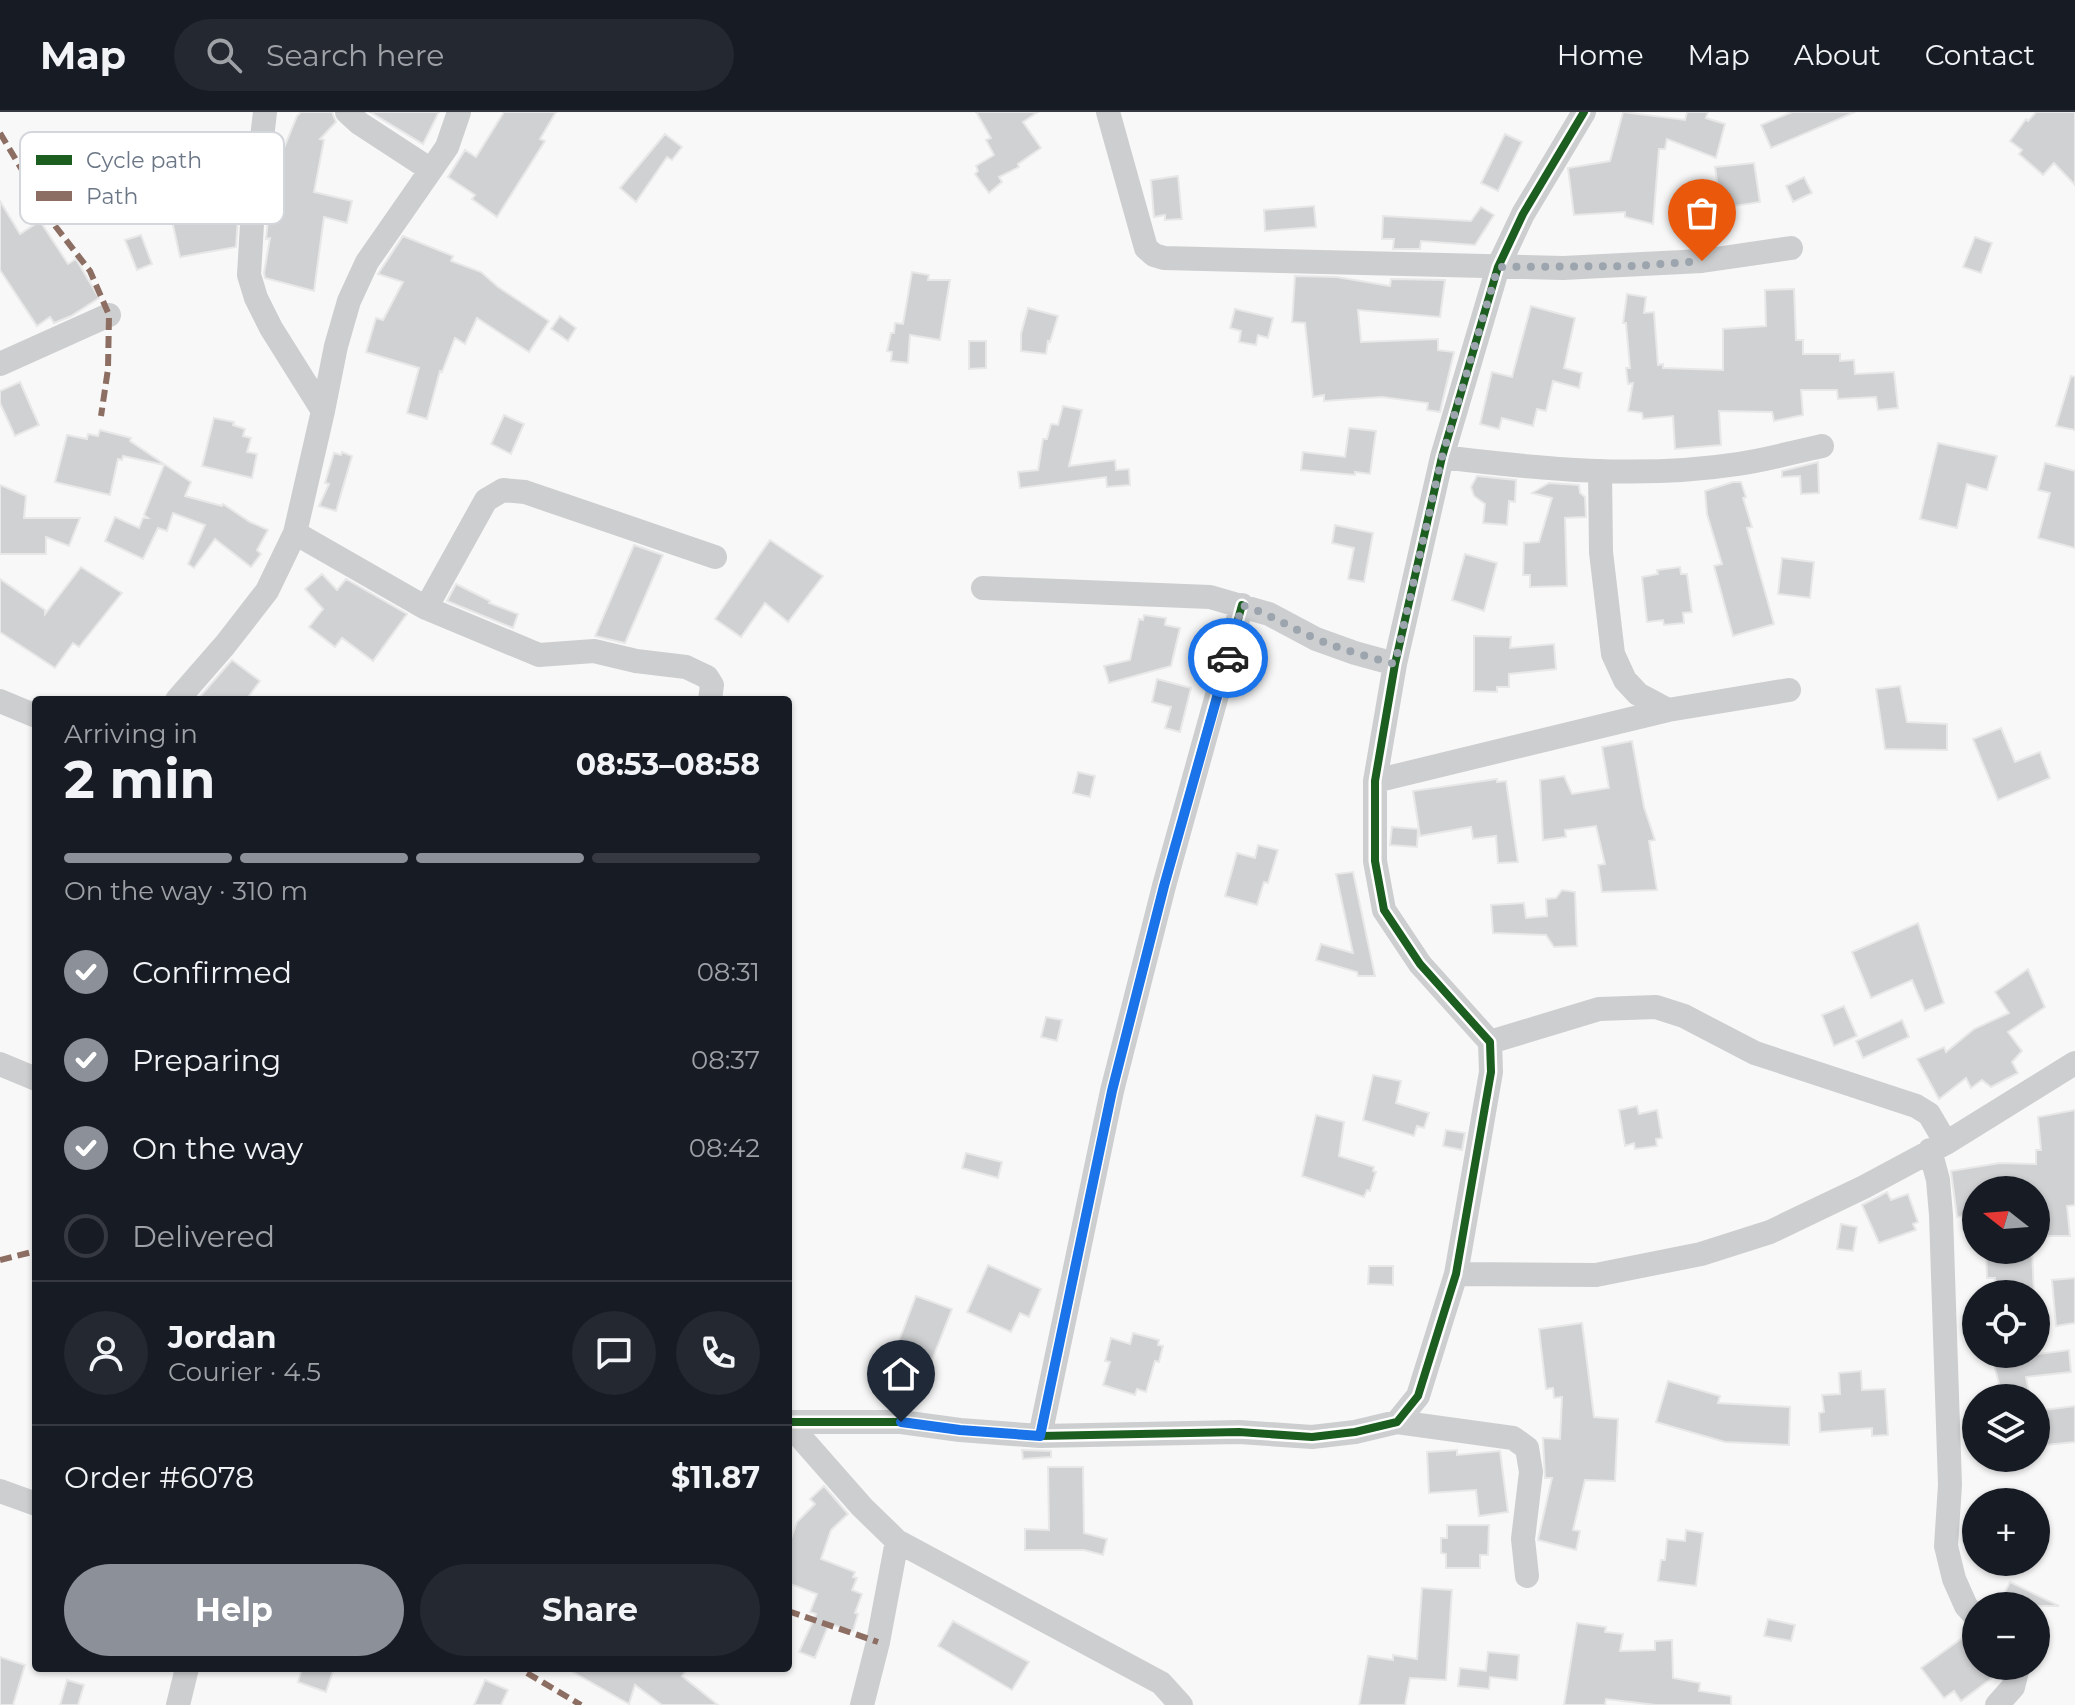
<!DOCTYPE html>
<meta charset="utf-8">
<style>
body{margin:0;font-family:Montserrat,sans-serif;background:#242831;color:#f1f3f6;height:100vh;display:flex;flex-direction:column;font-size:30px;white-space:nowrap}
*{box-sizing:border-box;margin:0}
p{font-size:26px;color:#9ea1a6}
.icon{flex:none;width:44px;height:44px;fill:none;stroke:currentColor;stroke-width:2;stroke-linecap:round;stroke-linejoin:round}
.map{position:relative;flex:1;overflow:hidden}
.details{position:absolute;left:32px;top:584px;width:760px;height:976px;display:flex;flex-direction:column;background:#171b24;border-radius:8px;box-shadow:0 2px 6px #0004}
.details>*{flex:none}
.needle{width:52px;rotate:287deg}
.tools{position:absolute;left:1962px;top:1064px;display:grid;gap:16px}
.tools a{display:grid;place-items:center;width:88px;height:88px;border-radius:50%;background:#171b24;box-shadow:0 2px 6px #0004;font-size:40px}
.pin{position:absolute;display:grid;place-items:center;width:68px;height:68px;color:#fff;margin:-82px -34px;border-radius:50% 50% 50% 0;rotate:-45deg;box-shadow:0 0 8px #0007}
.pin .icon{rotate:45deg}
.courier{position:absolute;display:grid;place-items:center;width:80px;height:80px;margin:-40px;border:6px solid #1a73e8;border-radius:50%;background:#fff;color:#222;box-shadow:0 2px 10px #0007}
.summary em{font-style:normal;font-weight:700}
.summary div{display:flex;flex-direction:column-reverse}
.summary{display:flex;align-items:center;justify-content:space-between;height:136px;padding:0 32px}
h1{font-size:52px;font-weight:700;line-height:60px}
.bar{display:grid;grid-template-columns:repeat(4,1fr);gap:12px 8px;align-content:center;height:96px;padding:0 32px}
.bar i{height:10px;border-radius:6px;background:#363941}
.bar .on{background:#8c9099}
.bar p{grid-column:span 4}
.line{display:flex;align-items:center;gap:20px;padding:0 32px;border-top:2px solid #363941}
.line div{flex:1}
.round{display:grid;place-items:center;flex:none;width:84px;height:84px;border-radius:42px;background:#242831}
ol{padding:0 32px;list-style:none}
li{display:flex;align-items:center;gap:24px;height:88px}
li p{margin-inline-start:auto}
li .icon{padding:8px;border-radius:50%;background:#8c9099;color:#fff;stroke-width:4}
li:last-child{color:#9ea1a6}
li i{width:44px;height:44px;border:4px solid #363941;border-radius:50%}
.cta{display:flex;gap:16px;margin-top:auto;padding:16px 32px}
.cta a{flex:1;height:92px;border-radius:48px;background:#8c9099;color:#fff;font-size:32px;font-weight:700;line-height:92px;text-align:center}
.cta a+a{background:#242831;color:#f1f3f6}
header{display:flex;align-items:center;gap:48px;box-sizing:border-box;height:112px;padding:0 40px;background:#171b24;border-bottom:2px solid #363941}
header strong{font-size:38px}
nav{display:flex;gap:44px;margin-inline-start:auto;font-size:28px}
.search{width:560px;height:72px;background:#242831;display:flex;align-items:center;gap:20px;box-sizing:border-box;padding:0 28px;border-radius:44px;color:#9ea1a6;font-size:30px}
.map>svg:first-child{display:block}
.building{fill:#d0d1d3;stroke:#e8e8e8;stroke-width:2}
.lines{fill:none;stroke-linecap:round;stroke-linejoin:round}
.street{stroke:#cdcecf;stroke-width:24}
.quiet{stroke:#8d6e63;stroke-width:6;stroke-dasharray:12 6;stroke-linecap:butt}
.cycleway-casing{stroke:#fff;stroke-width:13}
.cycleway{stroke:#1b5e20;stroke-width:8}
.done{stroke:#9ca4ae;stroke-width:8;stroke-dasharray:0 14.4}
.route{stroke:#1a73e8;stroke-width:10}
.key{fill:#fff;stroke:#d3d6db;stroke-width:2}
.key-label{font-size:22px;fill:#6b7686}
</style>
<header>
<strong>Map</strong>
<div class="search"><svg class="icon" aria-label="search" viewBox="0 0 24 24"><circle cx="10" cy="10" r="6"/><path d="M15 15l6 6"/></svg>Search here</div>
<nav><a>Home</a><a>Map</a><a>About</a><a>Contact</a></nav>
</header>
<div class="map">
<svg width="2075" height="1593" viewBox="0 0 2075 1593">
<rect width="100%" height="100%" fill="#f8f8f8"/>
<!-- building -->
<path class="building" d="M301 0H332L336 10 320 27 324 28 314 80 352 89 347 111 324 105 314 179 265 166 264 161 270 126 266 127 274 52 277 53 297 4Z
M370 0H439L423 32Z
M504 0H556L540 27 545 29 497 105 472 87 475 83 448 65 465 38 476 45Z
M976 0H1038L1023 10 1041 36 1018 52 1019 55 999 65 1002 70 989 81 975 62 978 59 976 54 994 43 986 28 991 26Z
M1623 0 1685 8 1687 0H1708L1706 6 1725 12 1716 46 1667 27 1665 37H1659L1653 112 1625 105V100L1574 103 1568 56 1610 49Z
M1792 0H1855L1771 36 1761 13Z
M2036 0H2075V73L2054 51 2043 63 2019 42 2022 38 2010 29 2026 7 2028 9Z
M665 22 682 35 672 48 667 45 636 90 620 76Z
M1505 22 1522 30 1498 79 1481 71Z
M192 41 212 85 236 79 239 93 236 135 180 145 168 90 161 93 151 64 179 53 176 46Z
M1754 51 1760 90 1721 96 1715 55Z
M1178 64 1182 107 1165 108V103L1154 105 1151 68Z
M1804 65 1812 81 1793 90 1786 74Z
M0 89 20 122 40 109 68 152 76 147 99 186 71 204 54 211 50 205 37 214 0 158Z
M1314 94 1316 115 1265 119 1264 98Z
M1481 95 1494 103 1475 133 1421 129 1420 137H1393L1394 127H1382L1383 104 1471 109Z
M141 123 152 152 137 158 125 128Z
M403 124 453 144 451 149 481 160 498 175 549 209 529 240 477 206 465 232 455 226 442 260 440 259 427 307 407 301 419 256 366 240 376 206 383 208 403 170 378 162Z
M1975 125 1992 131 1981 161 1963 155Z
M912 160 929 163 928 168H950L940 228 910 223 908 251 891 249 892 240 887 239 891 221H894L895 211 903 212Z
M1295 164 1337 165 1390 174 1391 167 1445 168 1440 205 1358 198 1361 230 1438 227V238L1454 240 1440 300 1427 298 1428 291 1382 285 1324 289V283L1313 285 1305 211 1292 210Z
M1794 177 1796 228H1803V242H1840V249L1854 248 1855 262 1894 260 1898 296 1878 298 1876 285 1838 287 1837 278H1801L1803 303 1774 309 1772 300 1719 299 1721 333 1675 337 1673 304 1643 307 1642 301 1628 299 1633 271 1628 272 1626 256H1630L1626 211H1623L1627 182 1646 185 1644 201 1654 200 1658 253 1663 252V256L1723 258V217L1766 214 1765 178Z
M1531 194 1575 206 1564 256 1582 261 1579 276 1553 269 1546 299 1537 297 1533 314 1502 306 1499 317 1480 312 1492 260 1512 265Z
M1028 196 1058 204 1050 230 1048 229 1046 242 1021 239V222Z
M1235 197 1273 206 1268 226 1258 223 1256 233 1239 230 1241 219 1230 216Z
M560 204 576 216 568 229 551 217Z
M969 229H986V256L969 257Z
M2071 264 2075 265V318L2056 314Z
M20 270 39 313 15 324 0 291V279Z
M1063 294 1082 298 1069 354 1115 348 1116 358 1129 357 1130 373 1107 375 1106 365 1020 376 1018 360 1038 358 1043 327H1047L1051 312 1058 313Z
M504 303 524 312 511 342 491 332Z
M214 306 234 310 233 313 245 317 243 324 251 326 247 340 257 342 252 366 202 354Z
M1349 316 1376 319 1370 362 1355 360V363L1301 358 1303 340 1345 345Z
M100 318 131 326 130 329 191 370 185 384 222 394 223 392 250 410 268 418 257 438 261 442 251 455 215 427 194 456 188 452 205 413 173 401 167 419 158 416 143 447 105 429 115 405 139 416 143 406H148L144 403 164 353 123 344 122 348 118 347 110 383 55 370 67 323 87 327 88 322 98 324Z
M1938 331 1997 344 1987 378 1967 372 1957 416 1920 407Z
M342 340 352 344 336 399 319 394 329 372 325 371 334 341 341 343Z
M1818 350 1819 381 1801 382 1800 364 1782 365V359Z
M2045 351 2075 359V436L2038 426 2050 381 2038 378Z
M1477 364 1516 368 1515 390 1509 389 1507 413 1483 411 1485 392 1474 384 1471 375Z
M1733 370H1741L1746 385 1743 386 1752 415 1747 416 1774 512 1733 524 1714 454 1722 452 1707 402 1705 379Z
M1549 371 1579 373 1580 381 1585 385 1586 405 1565 406 1567 474 1530 475V463H1523L1524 431 1539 430 1552 386 1532 381Z
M0 373 26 384 24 406H80L69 434 46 425V442H0Z
M1335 413 1373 421 1364 470 1348 467 1354 436 1332 431Z
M770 428 823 464 788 510 765 491 741 525 715 507Z
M634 433 663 443 625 531 595 524Z
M1465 442 1497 451 1484 499 1452 488Z
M1782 446 1814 450 1810 486 1778 482Z
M81 455 122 481 79 535 73 531 55 556 0 520V467L45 498V502Z
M1680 455 1681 462H1687L1692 500 1683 501 1684 511 1664 513 1663 508 1647 510 1642 465 1658 462 1657 458Z
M322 462 337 478 346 467 407 502 373 549 342 526 335 535 309 515 323 497 305 477Z
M456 472 490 489 489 491 518 502 513 516 447 489Z
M1144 503 1166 506 1165 513 1180 516 1171 554 1109 571 1104 554 1130 548 1139 507 1143 508Z
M1474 524 1511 525 1510 536 1554 532 1556 557 1509 562V575H1497V580L1474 579Z
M232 548 260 569 246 588H197Z
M1157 567 1191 576 1180 620 1165 616 1171 595 1152 590Z
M1900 574 1907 610 1947 612V638L1885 637 1876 577Z
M2001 616 2015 650 2040 640 2050 666 1998 688 1973 627Z
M1632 629 1644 695 1655 728 1649 729 1657 778 1602 780 1598 753 1605 752 1596 714 1565 718 1566 725 1543 728 1540 668 1564 664 1572 682 1609 676 1602 635Z
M1078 660 1095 664 1090 685 1073 681Z
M1497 667V670L1506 669 1518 750 1498 751 1496 724 1473 727 1471 715 1420 724 1413 679Z
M1392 715 1418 717 1417 735 1390 733Z
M1258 733 1278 738 1268 771 1264 770 1257 793 1225 784 1237 741 1255 746Z
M1353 760 1375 864H1358L1357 860 1316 848 1321 832 1353 841 1336 762Z
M1562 778 1575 780 1577 834 1554 835 1546 823 1493 821 1491 793 1524 791 1526 806 1547 804 1546 787 1556 786Z
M1918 811 1944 891 1925 899 1912 868 1871 886 1852 840Z
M2028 857 2045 895 2008 920 2022 939 2012 950 2018 961 1991 975 1982 968 1971 976 1966 966 1939 987 1917 947 1944 935 1946 940 1974 917 2009 901 1995 880Z
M1844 894 1857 924 1834 934 1822 903Z
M1046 905 1062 908 1057 929 1041 925Z
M1902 908 1909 925 1863 946 1856 929Z
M1373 963 1401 969 1396 991 1429 1001 1424 1016 1417 1014 1414 1024 1363 1008Z
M1637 994 1639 1002 1657 998 1662 1026 1656 1027 1657 1034 1635 1037 1634 1031 1625 1034 1619 998Z
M2075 998V1093L2067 1094 2070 1124H2036V1078H1976V1103L1957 1105 1951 1059 2000 1051 2036 1052V1038H2041L2038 1005Z
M1316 1003 1344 1010 1339 1044 1374 1055 1373 1059 1376 1060 1370 1079 1367 1078 1364 1085 1302 1064Z
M1446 1018 1465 1021 1462 1038 1443 1034Z
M966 1041 1002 1050 998 1066 962 1056Z
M1887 1080 1891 1088 1908 1082 1918 1110 1913 1112 1916 1118 1879 1131 1862 1093Z
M1841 1112 1857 1115 1853 1139 1837 1137Z
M1986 1138H2032L2034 1182H1996L1995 1166H1987Z
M988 1153 1041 1177 1029 1205 1020 1201 1011 1220 967 1200Z
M1369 1154H1393V1173L1368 1172Z
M2075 1166V1211L2056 1214 2052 1168Z
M916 1184 952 1197 928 1258 922 1255 914 1289 873 1280 878 1252 889 1255Z
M1582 1211 1594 1305 1618 1307 1615 1369 1585 1368 1573 1418 1580 1419 1576 1438 1538 1428 1552 1366H1545L1543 1326 1560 1327 1562 1285 1554 1286 1553 1276 1546 1277 1539 1217Z
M1133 1221 1159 1228 1158 1233 1163 1234 1159 1250 1155 1249 1146 1280 1137 1277 1135 1283 1103 1273 1110 1250 1105 1249 1111 1226 1130 1232Z
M2069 1238 2071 1260 2026 1265 2030 1286H2003L1991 1242H2038Z
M1861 1259 1862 1278 1885 1277 1888 1323 1872 1324V1316L1820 1320 1819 1301 1824 1300 1822 1283 1840 1282 1839 1261Z
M1668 1269 1720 1284 1718 1291 1790 1295 1789 1333 1725 1330 1656 1310Z
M2075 1294V1330L2036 1334V1299Z
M1022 1338 1051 1339V1345L1023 1347Z
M1457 1338V1343L1500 1339 1508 1400 1479 1404 1476 1378 1429 1381 1427 1340Z
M1048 1355H1083L1084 1421 1107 1427 1103 1443 1084 1438H1025V1417L1049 1418Z
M824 1374 848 1402 831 1418 821 1447 855 1460 853 1465 857 1466 852 1478 862 1482 855 1501 858 1502 853 1519 829 1512 815 1546 799 1540 816 1502 810 1500 817 1482 788 1471V1435L797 1410 815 1392 810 1387Z
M1447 1413H1489L1488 1443H1480V1456H1446V1442L1441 1441V1426H1447Z
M1686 1418 1703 1421 1696 1474 1658 1469 1661 1448H1665L1667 1427 1685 1429Z
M2010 1470 2059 1494H1998Z
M1422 1476 1452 1478 1446 1568 1410 1566 1405 1593H1359L1368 1544 1393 1548V1543L1417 1547Z
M1768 1507 1795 1513 1791 1529 1764 1524Z
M953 1509 1029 1550 1012 1578 938 1534Z
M1577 1511 1606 1515 1605 1520 1623 1522 1620 1539 1655 1538V1529L1672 1528 1673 1566 1700 1571 1699 1579 1731 1584V1593H1656L1606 1587 1605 1593H1564Z
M1968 1522 1976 1533V1554H1999L2000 1560 1961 1589 1954 1579 1944 1586 1921 1556Z
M1488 1540 1519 1543 1517 1568 1490 1565 1489 1577 1458 1574 1460 1556 1486 1559Z
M0 1545 25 1553 13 1593H0Z
M302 1556H334L326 1580 298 1570Z
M566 1556H688L682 1564 718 1593H662L635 1573 629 1592Z
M67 1568 84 1573 78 1593H60Z
M485 1568 508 1578 501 1593H474Z"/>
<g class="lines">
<!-- street -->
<path class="street" d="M265 0 252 112 249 163 256 186 271 216 323 299
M347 0 359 11 431 58
M1108 0 1146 136 1154 143 1164 146 1563 156 1702 149 1791 136
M0 252 109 203
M1442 345C1540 357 1640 367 1738 352 1766 348 1794 340 1822 334
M1600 359 1601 440 1613 542 1625 568 1638 582 1668 598
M295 421 426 496 539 543 594 539 636 549 686 555 707 565 712 573 710 588
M983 476 1210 485 1269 502 1316 527 1355 541 1395 552
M426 496 486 388 503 378 525 380 715 445
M177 588 225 533 267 479 295 421 323 299 336 234 349 189 367 150 447 35 459 0
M0 589 36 604
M1375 669 1668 598 1789 578
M1490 930 1599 897 1656 895 1684 904 1755 941 1916 994 1929 1002 1946 1031
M0 952 36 967
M1930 1038 1938 1068 1941 1103 1950 1373 1946 1434 1954 1467 1966 1494 1976 1505
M1456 1162 1596 1163 1701 1142 1770 1120 1864 1075 1946 1031 2075 951
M788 1310H901L960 1318 1040 1324 1239 1320 1312 1325 1355 1320 1397 1310 1418 1284 1456 1162 1491 960 1490 930 1420 852 1384 798 1375 749V669L1395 552 1442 345 1498 155 1523 102 1584 0
M1397 1310 1513 1326 1527 1336 1531 1360 1523 1427 1527 1464
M788 1311 862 1395 897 1429 1161 1571 1181 1593
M1040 1324 1112 979 1164 774 1242 493
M0 1379 36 1392
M178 1593 187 1556
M862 1593 878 1530 897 1429
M1997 1593 2013 1575 2017 1559 2014 1554"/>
<!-- quiet -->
<path class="quiet" d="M0 21 56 115 90 159 109 203 108 257 101 304
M0 1148 36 1139
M788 1499 878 1530
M527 1561 581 1593"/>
<defs>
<path id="cycleway" d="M788 1310H901L960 1318 1040 1324 1239 1320 1312 1325 1355 1320 1397 1310 1418 1284 1456 1162 1491 960 1490 930 1420 852 1384 798 1375 749V669L1395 552 1442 345 1498 155 1523 102 1584 0
M1040 1324 1112 979 1164 774 1242 493"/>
</defs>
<!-- cycleway casing -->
<use href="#cycleway" class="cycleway-casing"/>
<!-- cycleway -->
<use href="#cycleway" class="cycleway"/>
</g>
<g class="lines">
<!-- done -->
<path class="done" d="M1228 546 1242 493C1269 502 1291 516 1317 527 1342 538 1369 545 1395 552L1442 345 1498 155 1635 154 1702 149"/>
<!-- route -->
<path class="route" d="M901 1310 960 1318 1040 1324 1112 979 1164 774 1228 546"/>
</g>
<!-- legend -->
<rect x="20" y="20" width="264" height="92" rx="12" class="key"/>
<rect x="36" y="43" width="36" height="10" fill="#1b5e20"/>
<rect x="36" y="79" width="36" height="10" fill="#8d6e63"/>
<g class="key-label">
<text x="86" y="56">Cycle path</text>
<text x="86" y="92">Path</text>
</g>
</svg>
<div class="tools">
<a><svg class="needle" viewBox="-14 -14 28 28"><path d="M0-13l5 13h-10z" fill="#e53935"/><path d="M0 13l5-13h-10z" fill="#9ea1a6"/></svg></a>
<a><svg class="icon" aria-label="locate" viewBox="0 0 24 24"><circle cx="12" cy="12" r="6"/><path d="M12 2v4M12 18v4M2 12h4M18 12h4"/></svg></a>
<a><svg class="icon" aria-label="layers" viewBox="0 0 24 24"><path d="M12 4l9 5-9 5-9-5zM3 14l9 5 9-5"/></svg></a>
<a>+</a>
<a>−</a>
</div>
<div class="pin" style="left:1702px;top:149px;background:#ea580c"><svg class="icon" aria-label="bag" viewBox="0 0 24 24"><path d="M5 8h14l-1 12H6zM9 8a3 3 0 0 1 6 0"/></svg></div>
<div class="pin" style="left:901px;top:1310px;background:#1f2937"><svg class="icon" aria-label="home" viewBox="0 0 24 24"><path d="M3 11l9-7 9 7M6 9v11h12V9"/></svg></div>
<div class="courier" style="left:1228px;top:546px"><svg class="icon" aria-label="car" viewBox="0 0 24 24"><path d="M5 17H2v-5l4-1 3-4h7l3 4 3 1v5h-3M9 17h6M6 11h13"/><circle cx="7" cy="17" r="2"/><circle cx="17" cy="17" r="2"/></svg></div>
<section class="details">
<div class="summary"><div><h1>2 min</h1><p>Arriving in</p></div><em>08:53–08:58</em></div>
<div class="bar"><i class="on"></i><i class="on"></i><i class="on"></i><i></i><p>On the way · 310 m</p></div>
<ol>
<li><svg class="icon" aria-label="check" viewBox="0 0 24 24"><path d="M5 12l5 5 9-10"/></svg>Confirmed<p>08:31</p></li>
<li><svg class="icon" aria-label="check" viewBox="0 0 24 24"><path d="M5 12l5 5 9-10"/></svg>Preparing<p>08:37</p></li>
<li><svg class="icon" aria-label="check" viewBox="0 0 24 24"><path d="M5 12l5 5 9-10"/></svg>On the way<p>08:42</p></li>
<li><i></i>Delivered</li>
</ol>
<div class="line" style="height:144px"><a class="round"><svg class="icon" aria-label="person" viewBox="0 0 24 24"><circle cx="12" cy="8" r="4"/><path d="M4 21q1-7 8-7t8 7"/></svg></a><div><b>Jordan</b><p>Courier · 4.5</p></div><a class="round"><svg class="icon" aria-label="chat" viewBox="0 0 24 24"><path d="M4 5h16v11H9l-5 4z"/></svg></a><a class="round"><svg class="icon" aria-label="phone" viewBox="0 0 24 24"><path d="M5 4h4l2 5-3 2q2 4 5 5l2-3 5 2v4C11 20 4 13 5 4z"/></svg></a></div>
<div class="line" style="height:104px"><div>Order #6078</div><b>$11.87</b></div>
<div class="cta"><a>Help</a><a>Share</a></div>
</section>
</div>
